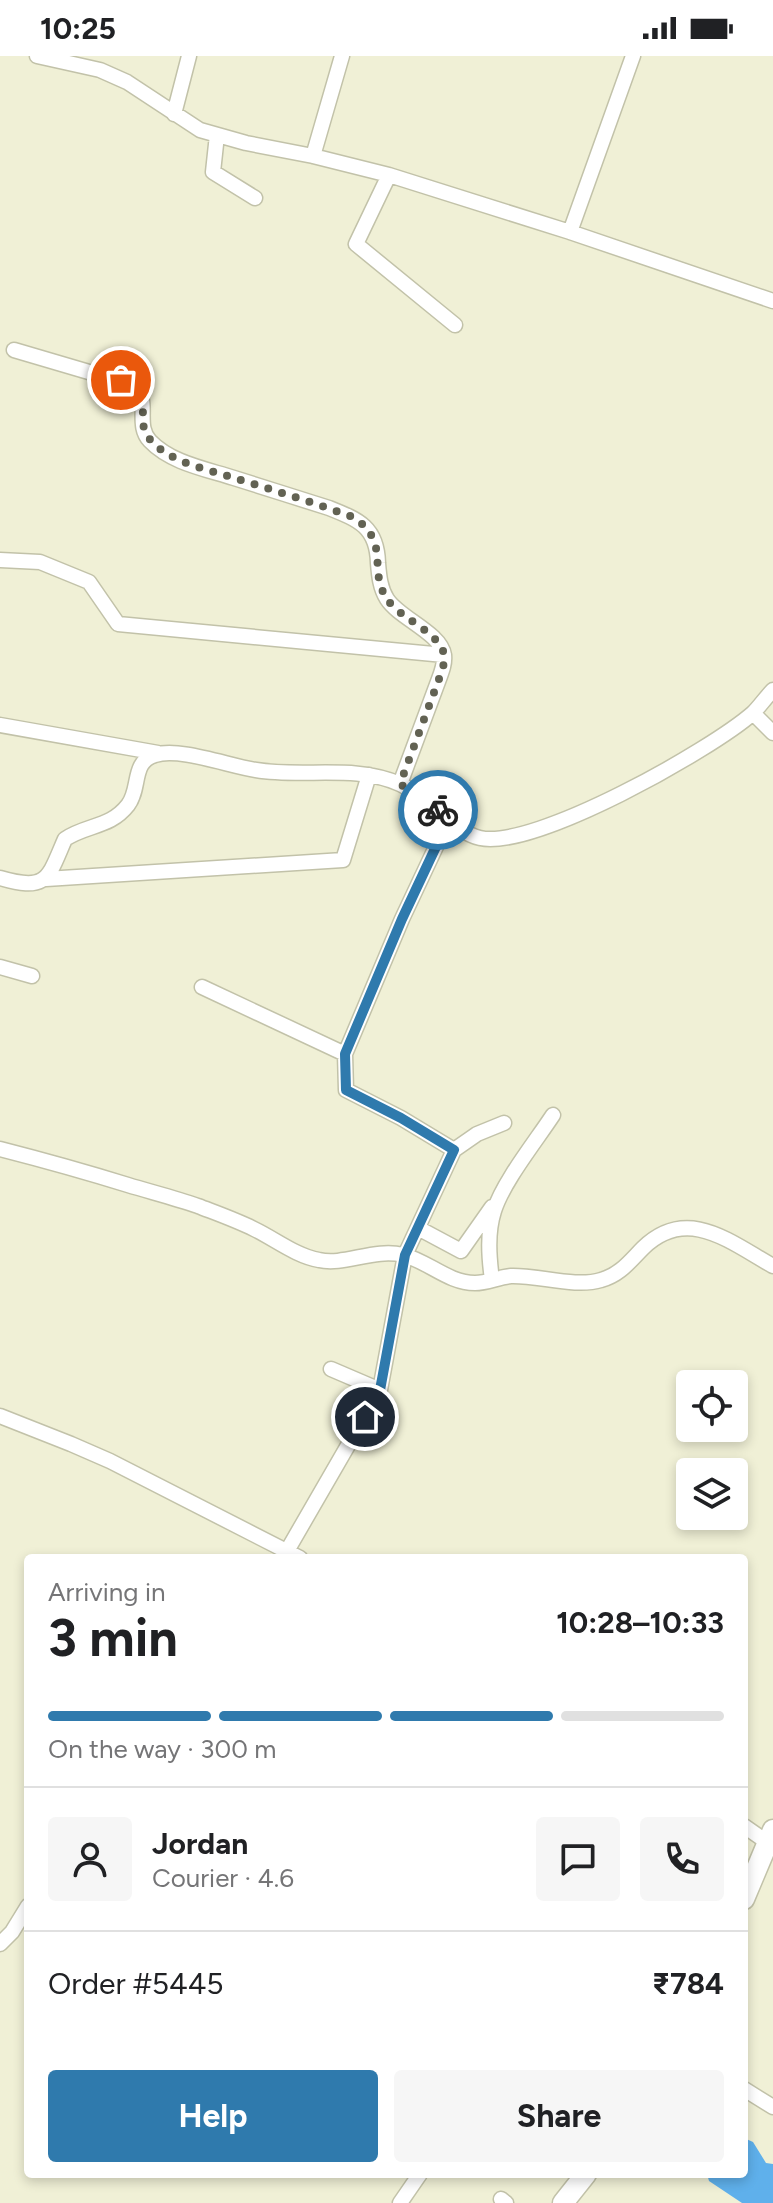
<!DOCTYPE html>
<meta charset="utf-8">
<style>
body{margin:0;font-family:Figtree,sans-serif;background:#f6f6f6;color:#202124;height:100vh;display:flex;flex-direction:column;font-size:30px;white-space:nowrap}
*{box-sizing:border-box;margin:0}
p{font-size:26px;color:#757577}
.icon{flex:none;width:44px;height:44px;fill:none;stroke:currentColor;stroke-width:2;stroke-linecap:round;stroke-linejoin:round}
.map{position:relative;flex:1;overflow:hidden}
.details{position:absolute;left:24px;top:1498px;width:724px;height:624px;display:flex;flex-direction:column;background:#fff;border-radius:8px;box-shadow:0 4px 12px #0003}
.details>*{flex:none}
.tools{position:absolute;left:676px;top:1314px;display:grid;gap:16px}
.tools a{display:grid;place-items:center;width:72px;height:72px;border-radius:8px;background:#fff;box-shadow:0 4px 12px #0003;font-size:40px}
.pin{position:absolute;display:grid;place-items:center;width:68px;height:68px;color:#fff;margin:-34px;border:4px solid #fff;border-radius:50%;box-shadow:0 2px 8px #0007}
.courier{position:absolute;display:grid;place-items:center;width:80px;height:80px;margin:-40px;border:6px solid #2f7aad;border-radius:50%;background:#fff;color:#222;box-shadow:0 2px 10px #0007}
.overview em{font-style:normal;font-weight:700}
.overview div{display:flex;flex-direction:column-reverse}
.overview{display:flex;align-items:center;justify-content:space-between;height:136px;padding:0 24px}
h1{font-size:52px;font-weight:700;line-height:60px}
.bar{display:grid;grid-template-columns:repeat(4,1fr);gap:12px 8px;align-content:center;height:96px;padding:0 24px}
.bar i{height:10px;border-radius:6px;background:#e0e0e0}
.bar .selected{background:#2f7aad}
.bar p{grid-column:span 4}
.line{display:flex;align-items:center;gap:20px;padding:0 24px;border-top:2px solid #e0e0e0}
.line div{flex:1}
.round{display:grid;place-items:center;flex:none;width:84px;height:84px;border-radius:8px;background:#f6f6f6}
.button{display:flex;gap:16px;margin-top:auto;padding:16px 24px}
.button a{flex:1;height:92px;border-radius:8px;background:#2f7aad;color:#fff;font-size:32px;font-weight:700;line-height:92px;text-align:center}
.button a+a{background:#f6f6f6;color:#202124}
.status{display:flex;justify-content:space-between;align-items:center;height:56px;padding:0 40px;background:#fff;direction:ltr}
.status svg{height:22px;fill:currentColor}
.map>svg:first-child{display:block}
.water{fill:#5fb0eb}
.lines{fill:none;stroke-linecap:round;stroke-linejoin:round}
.street-casing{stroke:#c2c2a9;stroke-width:17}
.primary-casing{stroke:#c2c2a9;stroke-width:23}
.street{stroke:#fff;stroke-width:14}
.primary{stroke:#fff;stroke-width:20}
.done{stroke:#626253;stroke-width:8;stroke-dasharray:0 14.4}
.route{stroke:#2f7aad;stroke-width:10}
</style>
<div class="status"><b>10:25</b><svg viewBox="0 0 49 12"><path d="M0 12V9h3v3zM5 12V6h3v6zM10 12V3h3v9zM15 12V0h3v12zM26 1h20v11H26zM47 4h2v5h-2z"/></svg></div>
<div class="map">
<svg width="773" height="2147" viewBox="0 0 773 2147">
<rect width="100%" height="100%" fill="#f0f0d6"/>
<!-- water -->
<path class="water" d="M744 2082 753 2086 766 2107 773 2108V2147H742L709 2125 707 2118H744Z"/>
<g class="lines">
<defs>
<path id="street" d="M37 0 100 14 127 26 200 74 246 87 313 100 389 119 570 176 773 245
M174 58 189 0
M217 79 213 116 255 142
M313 100 342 0
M389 119 356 188 455 269
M570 176 633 0
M14 294 133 329C152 344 134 368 150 385 171 407 206 413 234 422 266 432 297 442 329 452 359 464 377 471 378 507 379 519 380 532 387 543 399 562 441 577 444 599 445 607 442 615 439 623L400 728
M0 504 40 506 89 526 118 568 444 599
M753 657 773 677
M0 669 158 697
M0 822C48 836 48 822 65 783 88 768 110 772 128 749 141 732 131 706 155 699 179 691 229 710 256 714 304 722 354 708 400 728 427 740 453 776 480 782 534 794 711 694 753 657 760 650 766 641 773 634
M46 823 343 804 369 719
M0 911 32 920
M202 931 345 998
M0 1093C43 1104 86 1116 128 1129 151 1136 175 1142 198 1150 216 1157 236 1164 254 1173 275 1183 296 1200 319 1204 344 1210 374 1192 403 1199 428 1205 448 1227 475 1227 487 1227 499 1221 511 1220 538 1219 575 1232 601 1224 620 1219 630 1205 643 1192 687 1149 730 1186 773 1210
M454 1094 477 1078 504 1067
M418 1172 461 1195 492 1151
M492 1224C489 1201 487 1177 494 1155 503 1126 536 1085 553 1059
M331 1313 380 1334
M0 1360 71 1388 110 1405 300 1502
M287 1495 380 1334 405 1199 454 1094 401 1062 346 1034 345 998 402 863 449 763
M744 1770 767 1786
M0 1888 12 1876 28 1850
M744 2033 773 2051
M501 2143 506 2147
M400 2147 420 2118"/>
<path id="primary" d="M744 1843 773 1774
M563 2147 586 2118"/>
</defs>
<!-- street casing -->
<use href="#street" class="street-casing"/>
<!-- primary casing -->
<use href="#primary" class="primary-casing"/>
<!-- street -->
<use href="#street" class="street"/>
<!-- primary -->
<use href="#primary" class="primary"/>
</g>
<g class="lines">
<!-- done -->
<path class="done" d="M121 324C165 340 123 365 159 392 178 407 205 413 228 420 270 433 312 446 353 461 392 487 367 513 387 543 399 562 441 577 444 599 445 607 442 615 439 623L400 728 438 754"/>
<!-- route -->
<path class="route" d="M365 1361 380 1334 405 1199 454 1094 401 1062 346 1034 345 998 402 863 449 763 438 754"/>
</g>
</svg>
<div class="tools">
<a><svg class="icon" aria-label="locate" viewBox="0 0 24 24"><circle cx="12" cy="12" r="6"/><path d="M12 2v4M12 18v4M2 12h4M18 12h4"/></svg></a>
<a><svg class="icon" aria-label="layers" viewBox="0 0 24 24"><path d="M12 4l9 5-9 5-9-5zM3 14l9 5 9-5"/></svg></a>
</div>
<div class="pin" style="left:121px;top:324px;background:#ea580c"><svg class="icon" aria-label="bag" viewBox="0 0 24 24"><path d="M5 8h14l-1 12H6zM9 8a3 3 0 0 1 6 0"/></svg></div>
<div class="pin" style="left:365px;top:1361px;background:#1f2937"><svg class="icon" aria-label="home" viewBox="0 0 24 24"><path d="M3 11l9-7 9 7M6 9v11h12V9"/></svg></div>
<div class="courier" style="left:438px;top:754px"><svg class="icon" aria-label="bike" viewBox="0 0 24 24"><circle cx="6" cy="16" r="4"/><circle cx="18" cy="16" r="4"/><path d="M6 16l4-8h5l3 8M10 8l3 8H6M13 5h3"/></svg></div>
<section class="details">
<div class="overview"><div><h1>3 min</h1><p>Arriving in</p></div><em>10:28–10:33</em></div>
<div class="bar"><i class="selected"></i><i class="selected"></i><i class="selected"></i><i></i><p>On the way · 300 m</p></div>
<div class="line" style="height:144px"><a class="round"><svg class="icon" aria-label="person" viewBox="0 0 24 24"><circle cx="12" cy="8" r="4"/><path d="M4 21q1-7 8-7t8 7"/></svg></a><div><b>Jordan</b><p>Courier · 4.6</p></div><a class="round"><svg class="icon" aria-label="chat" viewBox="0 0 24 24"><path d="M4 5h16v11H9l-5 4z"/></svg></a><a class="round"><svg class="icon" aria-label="phone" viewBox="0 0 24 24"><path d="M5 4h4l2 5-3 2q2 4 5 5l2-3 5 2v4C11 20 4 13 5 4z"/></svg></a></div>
<div class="line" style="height:104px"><div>Order #5445</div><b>₹784</b></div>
<div class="button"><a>Help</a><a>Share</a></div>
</section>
</div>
